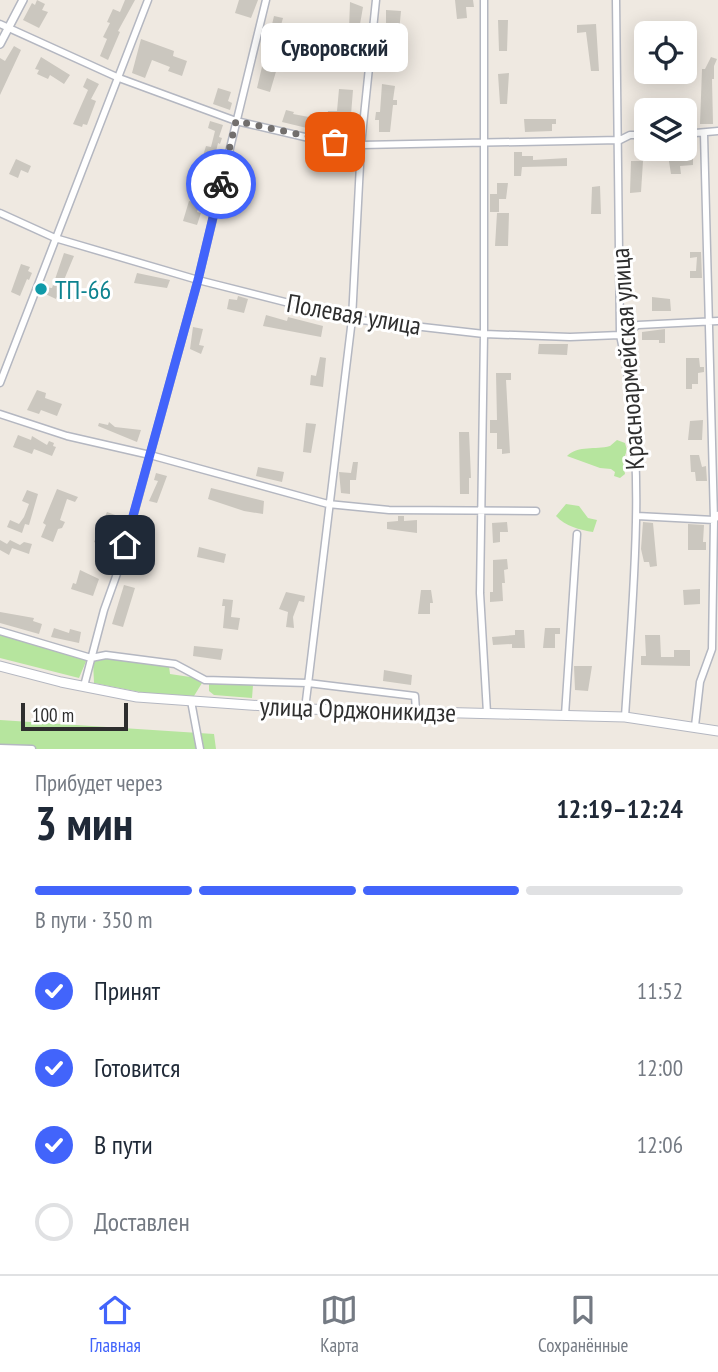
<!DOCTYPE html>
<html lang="ru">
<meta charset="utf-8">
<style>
body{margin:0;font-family:"PT Sans Narrow",sans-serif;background:#f6f6f7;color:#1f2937;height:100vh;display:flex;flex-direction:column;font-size:26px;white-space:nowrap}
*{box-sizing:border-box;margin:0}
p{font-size:23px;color:#747a83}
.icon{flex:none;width:38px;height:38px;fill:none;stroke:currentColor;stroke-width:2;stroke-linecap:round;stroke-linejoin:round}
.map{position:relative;height:749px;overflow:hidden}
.drawer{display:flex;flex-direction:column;background:#fff;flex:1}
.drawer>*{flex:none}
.buttons{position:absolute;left:634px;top:21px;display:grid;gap:14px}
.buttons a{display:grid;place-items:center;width:63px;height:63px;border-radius:10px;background:#fff;box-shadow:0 4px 18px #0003;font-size:35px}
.scale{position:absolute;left:21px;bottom:18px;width:107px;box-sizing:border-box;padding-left:7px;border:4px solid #2e2e2e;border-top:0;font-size:19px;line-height:24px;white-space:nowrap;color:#2e2e2e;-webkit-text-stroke:5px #fff;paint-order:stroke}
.pin{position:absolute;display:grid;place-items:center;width:60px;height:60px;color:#fff;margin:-30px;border-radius:14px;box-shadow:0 4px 10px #0006}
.courier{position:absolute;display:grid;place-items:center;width:70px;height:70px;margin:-35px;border:5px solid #4264fb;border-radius:50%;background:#fff;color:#222;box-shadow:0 2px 9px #0007}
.bubble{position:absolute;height:49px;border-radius:10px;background:#fff;box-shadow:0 4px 18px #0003;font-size:23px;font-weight:800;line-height:49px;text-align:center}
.head em{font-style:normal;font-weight:800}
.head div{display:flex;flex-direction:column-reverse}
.head{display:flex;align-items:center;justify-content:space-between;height:119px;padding:0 35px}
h1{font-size:46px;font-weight:800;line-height:52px}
.bar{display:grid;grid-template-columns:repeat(4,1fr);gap:10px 7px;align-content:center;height:84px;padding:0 35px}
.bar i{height:9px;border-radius:5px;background:#e0e1e3}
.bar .on{background:#4264fb}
.bar p{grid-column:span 4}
ol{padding:0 35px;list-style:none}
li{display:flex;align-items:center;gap:21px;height:77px}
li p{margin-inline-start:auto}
li .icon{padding:7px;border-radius:50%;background:#4264fb;color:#fff;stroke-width:4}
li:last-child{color:#747a83}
li i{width:38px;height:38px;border:4px solid #e0e1e3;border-radius:50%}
.tab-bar{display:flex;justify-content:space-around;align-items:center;height:98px;border-top:2px solid #e0e1e3;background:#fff;font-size:19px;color:#747a83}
.tab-bar a{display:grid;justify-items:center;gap:4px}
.tab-bar .on{color:#4264fb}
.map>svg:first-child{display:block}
.green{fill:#b6e59e}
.building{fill:#cbc7bf}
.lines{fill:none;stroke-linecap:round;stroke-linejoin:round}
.minor-casing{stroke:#b4b7c1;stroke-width:9}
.tertiary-casing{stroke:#b4b7c1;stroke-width:10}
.secondary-casing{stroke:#b4b7c1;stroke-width:11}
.minor{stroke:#fff;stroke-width:6}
.tertiary{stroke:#fff;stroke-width:7}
.secondary{stroke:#fff;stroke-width:9}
.done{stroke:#726f6d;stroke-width:7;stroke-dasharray:0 12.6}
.route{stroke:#4264fb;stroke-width:9}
.culture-dot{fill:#0f9aa8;stroke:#fff;stroke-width:2.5}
.labels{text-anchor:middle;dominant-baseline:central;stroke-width:6;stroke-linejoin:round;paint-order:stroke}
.culture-label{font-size:26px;fill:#0d838f;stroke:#fff;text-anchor:start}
.street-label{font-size:26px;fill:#2e2e2e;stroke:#fff}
</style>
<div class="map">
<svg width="718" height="749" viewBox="0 0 718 749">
<rect width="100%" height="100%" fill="#efe9e1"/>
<!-- green -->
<path class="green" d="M617 440 625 443 627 450 623 461 625 474 620 478 614 476 615 472 611 469 600 468 567 456C579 445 595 450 610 446Z
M566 504 579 506 588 518 597 520 593 532C580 530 565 526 556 516Z
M0 633 87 659 79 678 0 658Z
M106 658 169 666 170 674 197 678 202 683 194 696 145 693 94 683 93 661Z
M209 683 253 685 252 698 214 695 209 691Z
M0 720 214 734 216 749H0Z"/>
<!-- building -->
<path class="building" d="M37 0 45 4 42 10 48 12 39 28 23 20 32 3 35 5Z
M125 0H135L118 31 120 32 108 60 100 56 107 39 103 37 110 23 107 22 113 9 120 12Z
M239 0H258L251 18 235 13Z
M455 0H473L474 7H466L467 18 457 19Z
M350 2 363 7 359 30 349 29Z
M386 10 401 11 399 32 403 31V44L386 45Z
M274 16 283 18 274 50 279 51 277 57 280 58 270 92 257 88Z
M498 20H508L507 51H499Z
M596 24 599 71H591L586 32 577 33V25Z
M141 39 174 51 173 56 187 61 182 76 168 71 170 67 152 60 145 78 132 73Z
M381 45H390V61L402 62 401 71 384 70 385 51H381Z
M14 46 21 50 0 95V58L5 61Z
M41 57 70 75 64 84 50 75 48 79 37 74 39 70 35 69Z
M711 57 717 59 714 66V79H712L713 124H700L702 69H705Z
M509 73 507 104H500L498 74Z
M87 78 99 84 91 99 96 101 87 125 83 124 82 127 73 124 88 90 83 87Z
M382 84 395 86 393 100H397V105H393L390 132H379V120H375L376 112H380Z
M218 88 231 92 228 101 232 103 230 110 213 104Z
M339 89 353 90 350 127 326 125 328 111H337Z
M286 110 294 112 293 114 309 117 307 128 282 122Z
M524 119H556V124H552V131L525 132Z
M210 121 223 125 219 137 222 138 220 144 218 143 205 198H202L197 212 201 213 197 225 183 221 189 201 193 202 197 181 192 180 194 174 197 175 206 146 211 147 215 131 208 128Z
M684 142H693V165L680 166 681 174H671L667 149H684Z
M326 151 346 153 345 168 325 166Z
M514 152H522V156H533V160L567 158V166L522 167 521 176H514Z
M16 159 31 166 28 173 21 170 18 178 9 174Z
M631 161H643L641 192 630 193Z
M497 183H508L506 199H499V212H490V194H497Z
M600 186 601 214H591L592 187Z
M497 213H509L508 246H495Z
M690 252H701L702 278H690V271H696L697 257 690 258Z
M64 253 74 256 56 299 41 292 43 287 52 288Z
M21 264 30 267 28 271 32 273 29 280 27 279 20 296 11 292Z
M137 273 170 280 167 288 134 283Z
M238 296 248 299 244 313 227 309 229 299 237 300Z
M652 297 670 299 671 311H652Z
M266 315 287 321 288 317 323 326 321 337 263 326Z
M193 327 203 329 199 345 204 346 201 354 190 349Z
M665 329V343H659V340H642V332Z
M539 344H568L567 355 538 354Z
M320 357 326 358 323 387 310 385 311 375 316 376Z
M686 358H699L700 367H704V372L698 373V384H692V389H686Z
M496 373H511V380H506L510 453 502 454V449H497V433H490V420H497Z
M37 390 46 393 45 398 62 404 57 416 41 410 39 414 27 410Z
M703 420 702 440H688L690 421Z
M109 422 115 427 141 430 137 442 98 426 99 423 108 425Z
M306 423 316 424 311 453 303 452Z
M459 432H469L471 478H469V494H460Z
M18 435 31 440 32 436 47 445 49 441 54 443 53 446 56 447 52 456 34 449 32 454 13 447Z
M690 455H699L702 467 706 466 707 481H696L695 472H691Z
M353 462H358L356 480H350V494L341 493 339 472 351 473Z
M258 467 284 472 282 482 256 476Z
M156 473 167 476 157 503 149 501 158 481 154 480Z
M211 488 264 501 263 514 244 511 208 499Z
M57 489 78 497 75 502 67 499 60 520 65 522 62 528 58 529 53 542 41 537 46 525 43 523Z
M27 490 38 494 29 525 25 524 22 533 7 527 10 520 19 524 24 517 29 504 22 501Z
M107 512 118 516 109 541 113 543 111 549 94 542Z
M398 516H404V521L417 520V533L387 529V522L398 521Z
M507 522 508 532H500V542L493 543 492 523Z
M643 522 653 523 657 566 650 567 649 562H644L641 549Z
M688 524 704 525 703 542H706V550H688Z
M0 540 7 544 10 540 20 545 24 542 32 544 30 550 29 554 12 548 9 555 0 550Z
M199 547 226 554 224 563 197 557Z
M507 559 508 569 504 570 505 583H502L503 601 490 602V592H493V560Z
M80 570 99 579 93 596 71 589 73 583 76 584Z
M124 585 135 588 123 627 112 624Z
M700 589V604L684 605 683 590Z
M421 590H431L433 603H430V614H418Z
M286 592 305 596 304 602 299 601 293 617 294 628 286 627 288 612 279 609Z
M223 599 233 600 231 617 240 618 238 630 223 628 225 606H222Z
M0 612 34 618 33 621 42 624 39 634 0 623Z
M54 628 69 633 70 629 81 632 79 643 51 637Z
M545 628H560V634H555V648H543Z
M515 630H524L525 648H512V644L493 645 492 637 515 635Z
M645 635H660L661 657H674V650H690V666L641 665V656H646Z
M194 646 223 649 221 660 193 656Z
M574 666H592L588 691 575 690Z
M384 670 412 675 411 685 383 681Z"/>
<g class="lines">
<defs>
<path id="minor" d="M484 0V334L480 593 487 713
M616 0 620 335C648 460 633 590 625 717
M0 24 119 78 236 121 309 138 361 145 620 140 630 135H646
M684 134 718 131
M0 213 55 238 198 280 352 319 484 334 570 337 620 335 638 325 718 321
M0 383 148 0
M0 414 67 436 150 455 328 504 389 510 536 511
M637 516 714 520 718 515
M0 631 91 658 106 655 175 664 205 680 308 683 415 696 416 711
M84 686 104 610 119 568 198 280 266 0
M191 701 200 749
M305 709 352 319 361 145 376 0
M565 715 577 534
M695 726 700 682 712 649 714 520 704 134
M0 748 32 749"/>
<path id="tertiary" d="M0 44 23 0"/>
<path id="secondary" d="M0 666 61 682 137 697 305 709 625 717 718 731"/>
</defs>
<!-- minor casing -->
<use href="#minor" class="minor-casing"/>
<!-- tertiary casing -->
<use href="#tertiary" class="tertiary-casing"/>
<!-- secondary casing -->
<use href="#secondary" class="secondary-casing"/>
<!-- minor -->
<use href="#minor" class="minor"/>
<!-- tertiary -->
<use href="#tertiary" class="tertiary"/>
<!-- secondary -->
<use href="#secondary" class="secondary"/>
</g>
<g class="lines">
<!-- done -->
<path class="done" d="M221 184 236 121 335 142"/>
<!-- route -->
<path class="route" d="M125 545 198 280 221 184"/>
</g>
<!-- markers -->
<circle class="culture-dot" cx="41" cy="289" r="7"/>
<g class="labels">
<!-- culture labels -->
<g class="culture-label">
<text x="55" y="289">ТП-66</text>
</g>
<!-- street labels -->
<g class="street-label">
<text transform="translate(354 314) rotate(10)">Полевая улица</text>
<text transform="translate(627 359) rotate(-94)">Красноармейская улица</text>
<text transform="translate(358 709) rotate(2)">улица Орджоникидзе</text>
</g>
</g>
</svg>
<div class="buttons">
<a><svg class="icon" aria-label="locate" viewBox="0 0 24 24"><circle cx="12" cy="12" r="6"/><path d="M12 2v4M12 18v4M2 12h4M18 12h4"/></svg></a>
<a><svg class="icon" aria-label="layers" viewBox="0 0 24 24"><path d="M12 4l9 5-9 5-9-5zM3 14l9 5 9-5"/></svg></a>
</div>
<div class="scale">100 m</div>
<div class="pin" style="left:335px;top:142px;background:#ea580c"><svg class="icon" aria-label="bag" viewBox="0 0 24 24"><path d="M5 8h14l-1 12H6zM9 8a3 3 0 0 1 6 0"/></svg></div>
<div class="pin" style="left:125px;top:545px;background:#1f2937"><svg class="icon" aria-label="home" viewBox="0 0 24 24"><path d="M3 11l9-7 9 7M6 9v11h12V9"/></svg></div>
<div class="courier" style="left:221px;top:184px"><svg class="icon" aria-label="bike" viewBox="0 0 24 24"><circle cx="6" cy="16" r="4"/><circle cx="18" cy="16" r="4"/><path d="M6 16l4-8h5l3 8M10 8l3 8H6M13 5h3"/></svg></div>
<div class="bubble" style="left:261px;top:23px;width:147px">Суворовский</div>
</div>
<section class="drawer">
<div class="head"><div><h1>3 мин</h1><p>Прибудет через</p></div><em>12:19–12:24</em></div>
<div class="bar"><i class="on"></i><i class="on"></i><i class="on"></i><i></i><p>В пути · 350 m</p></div>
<ol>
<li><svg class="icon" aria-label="check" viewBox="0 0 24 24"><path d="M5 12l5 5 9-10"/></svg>Принят<p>11:52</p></li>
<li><svg class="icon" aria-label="check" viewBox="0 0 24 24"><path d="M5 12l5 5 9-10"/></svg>Готовится<p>12:00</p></li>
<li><svg class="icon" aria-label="check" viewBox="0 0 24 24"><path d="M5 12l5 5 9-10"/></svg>В пути<p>12:06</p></li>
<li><i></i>Доставлен</li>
</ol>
</section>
<nav class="tab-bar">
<a class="on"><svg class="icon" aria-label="home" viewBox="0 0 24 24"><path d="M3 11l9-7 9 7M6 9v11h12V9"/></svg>Главная</a>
<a><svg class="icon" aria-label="map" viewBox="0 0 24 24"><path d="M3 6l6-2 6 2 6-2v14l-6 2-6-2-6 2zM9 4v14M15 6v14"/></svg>Карта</a>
<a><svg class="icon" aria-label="saved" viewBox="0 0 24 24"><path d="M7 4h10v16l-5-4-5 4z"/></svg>Сохранённые</a>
</nav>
